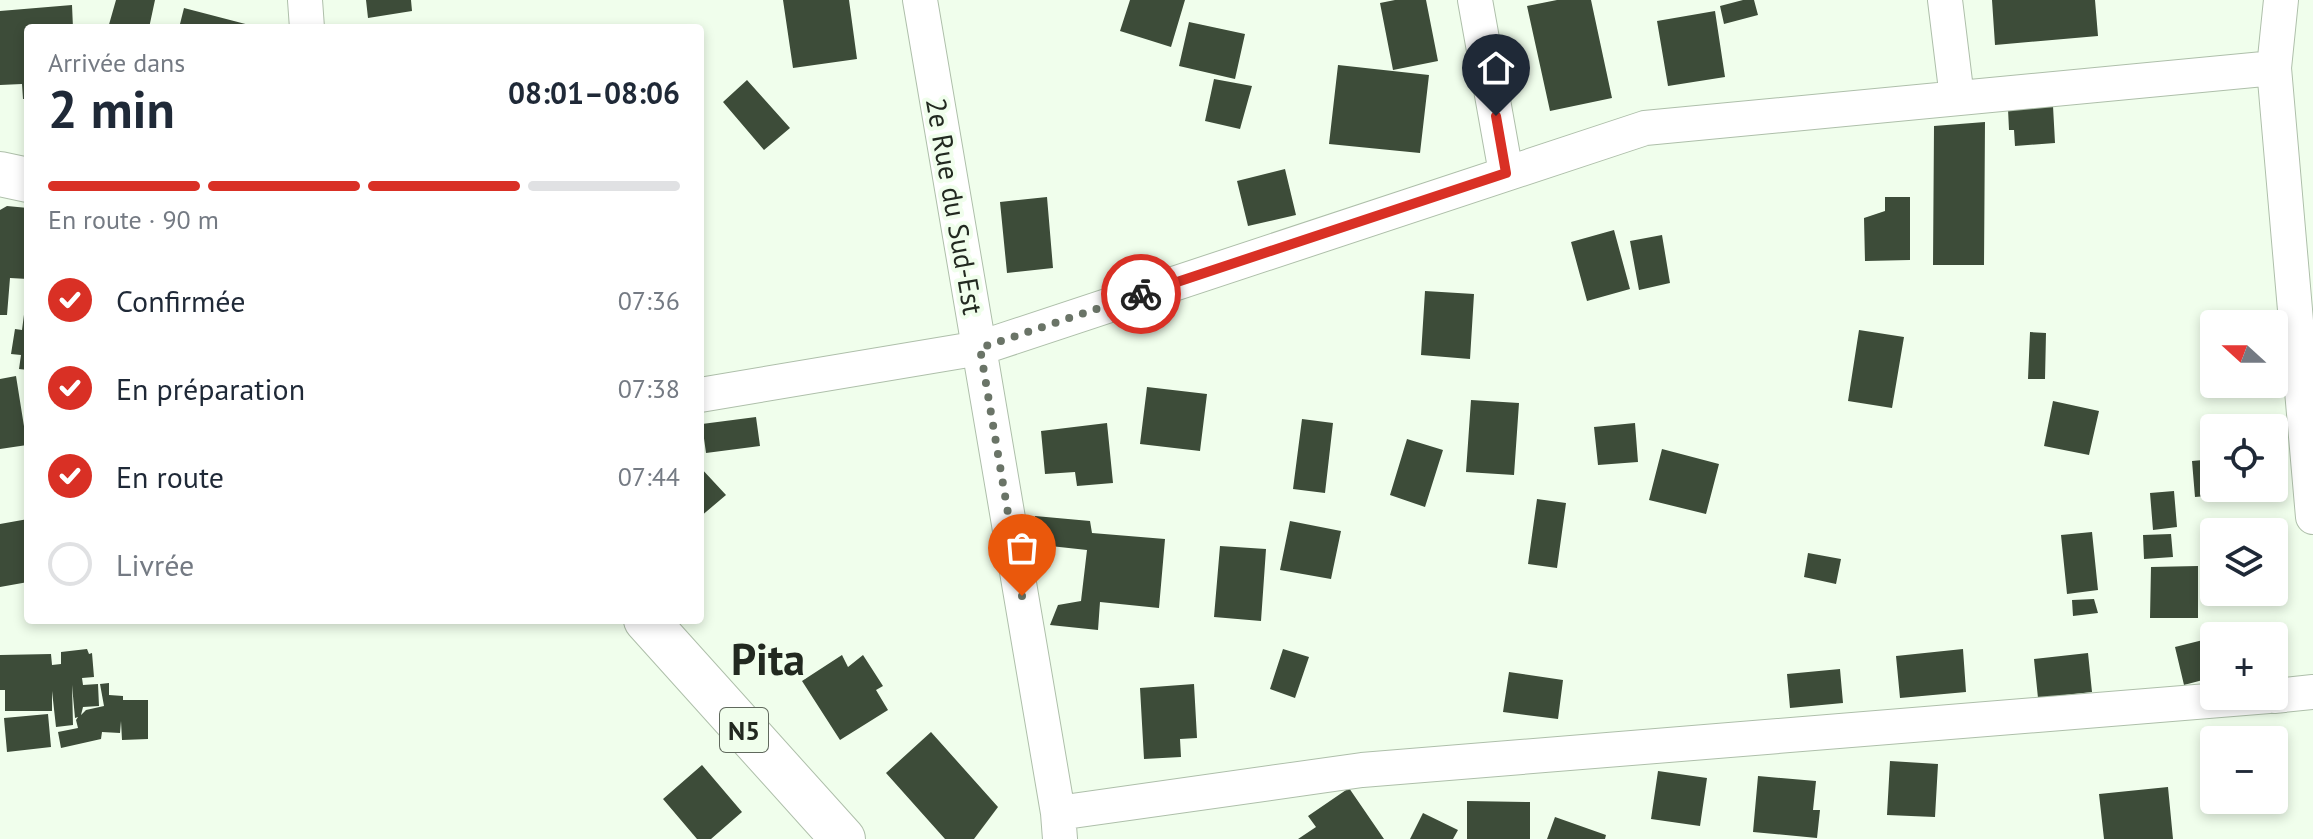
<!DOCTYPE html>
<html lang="fr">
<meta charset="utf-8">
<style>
body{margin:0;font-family:"PT Sans",sans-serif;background:#f6f6f7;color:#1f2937;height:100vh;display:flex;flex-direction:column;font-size:30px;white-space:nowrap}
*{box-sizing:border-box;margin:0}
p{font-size:26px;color:#747a83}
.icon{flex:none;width:44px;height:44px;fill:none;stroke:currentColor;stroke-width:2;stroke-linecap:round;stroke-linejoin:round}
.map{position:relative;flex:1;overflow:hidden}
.drawer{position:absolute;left:24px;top:24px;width:680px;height:600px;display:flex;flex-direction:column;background:#fff;border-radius:8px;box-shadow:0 4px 12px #0003}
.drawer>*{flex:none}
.needle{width:52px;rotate:291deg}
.fabs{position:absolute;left:2200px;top:310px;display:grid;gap:16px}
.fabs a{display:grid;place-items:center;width:88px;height:88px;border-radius:8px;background:#fff;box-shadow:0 4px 12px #0003;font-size:40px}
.pin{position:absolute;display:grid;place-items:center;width:68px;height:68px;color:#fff;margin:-82px -34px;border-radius:50% 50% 50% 0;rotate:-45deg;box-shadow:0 0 8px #0007}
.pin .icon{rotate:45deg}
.courier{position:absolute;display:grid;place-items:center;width:80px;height:80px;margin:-40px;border:6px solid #d93025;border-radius:50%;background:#fff;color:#222;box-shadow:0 2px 10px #0007}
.head em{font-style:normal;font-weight:700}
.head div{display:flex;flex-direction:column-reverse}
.head{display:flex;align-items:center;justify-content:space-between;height:136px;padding:0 24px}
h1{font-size:52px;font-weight:700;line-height:60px}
.bar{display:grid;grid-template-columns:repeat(4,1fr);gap:12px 8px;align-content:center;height:96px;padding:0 24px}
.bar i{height:10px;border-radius:6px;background:#e0e1e3}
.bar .selected{background:#d93025}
.bar p{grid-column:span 4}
ol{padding:0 24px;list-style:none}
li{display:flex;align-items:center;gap:24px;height:88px}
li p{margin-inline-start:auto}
li .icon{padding:8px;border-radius:50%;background:#d93025;color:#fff;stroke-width:4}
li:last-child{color:#747a83}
li i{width:44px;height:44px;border:4px solid #e0e1e3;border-radius:50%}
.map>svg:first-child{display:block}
.building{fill:#3d4c39}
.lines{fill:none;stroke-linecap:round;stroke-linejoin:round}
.minor-casing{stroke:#aebfaa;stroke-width:36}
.highway-casing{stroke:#aebfaa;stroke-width:46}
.minor{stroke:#fff;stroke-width:34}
.highway{stroke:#fff;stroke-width:44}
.done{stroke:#6a7467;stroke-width:8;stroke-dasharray:0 14.4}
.route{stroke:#d93025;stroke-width:10}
.labels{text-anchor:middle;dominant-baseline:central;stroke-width:8;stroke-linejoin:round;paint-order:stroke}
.shield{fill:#f0feec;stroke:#60695d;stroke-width:2}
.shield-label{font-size:26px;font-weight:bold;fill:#222920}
.street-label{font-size:28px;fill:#222920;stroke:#f0feec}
.town-label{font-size:44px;font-weight:bold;fill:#222920;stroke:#f0feec}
</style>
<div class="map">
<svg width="2313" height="839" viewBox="0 0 2313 839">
<rect width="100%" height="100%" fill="#f0feec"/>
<!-- building -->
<path class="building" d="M116 0H155L149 28H108Z
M366 0H411L412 11 368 18Z
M783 0H849L857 59 793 68Z
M1130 0H1185L1171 47 1120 31Z
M1395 0H1426L1438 61 1393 70 1380 3Z
M1557 0H1591L1612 98 1550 111 1527 6Z
M1743 0H1754L1758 15 1724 24 1720 6Z
M1992 0H2095L2098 36 1995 45Z
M72 5 73 28H28V99H23L22 84 0 85V11Z
M184 8 257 27V28H179Z
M1715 11 1725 77 1668 86 1657 21Z
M1189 22 1245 34 1235 79 1179 66Z
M1338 65 1429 75 1420 153 1329 144Z
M1214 79 1252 86 1240 129 1205 121Z
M747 80 790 128 764 150 723 102Z
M2053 106 2055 143 2015 146 2014 130H2009L2008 109Z
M1985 122 1984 265H1933L1934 126Z
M1285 169 1296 215 1248 226 1237 181Z
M1047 197 1053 268 1007 273 1000 202Z
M1885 197H1910V260L1865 261 1864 218 1885 211Z
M7 206 28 208V279L10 278 7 315H0V210Z
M1614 230 1630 289 1587 301 1571 242Z
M1662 235 1670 283 1639 290 1630 241Z
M1425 291 1474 294 1470 359 1421 355Z
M25 307H28V370L19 369 21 355 11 354 15 329 22 330Z
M1859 330 1904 337 1892 408 1848 401Z
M2030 332 2046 333 2045 379H2028Z
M16 376 27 445 0 449V379Z
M1147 387 1207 394 1200 451 1140 444Z
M1471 400 1519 403 1514 475 1466 472Z
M2053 401 2099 411 2089 455 2044 446Z
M756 417 760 446 706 453 702 424Z
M1302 419 1333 423 1325 493 1293 489Z
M1107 423 1113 483 1077 486 1075 472 1045 474 1041 431Z
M1635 423 1638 462 1598 465 1594 427Z
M1407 439 1443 450 1425 507 1390 495Z
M1662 449 1719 464 1706 514 1649 500Z
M2214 459V488H2243L2244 493 2195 497 2192 461Z
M700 467 726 495 700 517Z
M2174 491 2177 527 2153 530 2150 493Z
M1537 499 1566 503 1557 568 1528 564Z
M1035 516 1090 521 1092 533 1165 539 1159 608 1100 602 1098 630 1050 625 1058 605 1081 601 1087 550 1032 544Z
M28 519V582L0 587V524Z
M1290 521 1341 531 1331 579 1280 570Z
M2092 532 2098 590 2067 594 2061 535Z
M2171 534 2173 557 2144 559 2143 535Z
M1220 546 1266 549 1261 621 1214 617Z
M1808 553 1841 559 1836 584 1804 577Z
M2198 566V618H2150L2151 567Z
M2094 599 2098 613 2073 616 2072 600Z
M2211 638 2214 653V677L2184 685 2175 647Z
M87 649 89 654 92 653 94 677 82 678 83 685 98 684 99 706 83 707 81 715 86 710 104 706 100 684 109 683V695L123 696V700H148V739L122 740 121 721 120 733 102 732 101 739 61 748 58 732 78 728 76 720 78 717 75 718 72 685 73 725 56 727 52 691V711H5V690H0V655L51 654 52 665 61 664V652Z
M1283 649 1309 657 1295 698 1270 689Z
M1963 649 1966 692 1900 698 1896 656Z
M2088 653 2092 692 2038 698 2034 659Z
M842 655 848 667 863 655 883 686 876 690 888 710 840 740 802 681Z
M1840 669 1843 703 1790 708 1787 674Z
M1509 672 1563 680 1558 719 1503 712Z
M1194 684 1197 738 1180 739 1181 757 1144 759 1140 688Z
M48 714 51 747 7 752 4 718Z
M931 732 998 807 974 839H945L886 773Z
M1890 761 1938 764 1935 817 1887 815Z
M2274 761H2282L2280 813 2228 812 2229 800H2274Z
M702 765 742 812 711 839H697L663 799Z
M1658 771 1707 778 1700 826 1651 819Z
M1758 776 1816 781 1813 810H1820L1817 838 1753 832Z
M2168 787 2173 839H2104L2099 794Z
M1349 788 1384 839H1298L1316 827 1308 816Z
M1467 801 1530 802V839H1467Z
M1423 813 1458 830 1453 839H1410Z
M1555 817 1606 835 1605 839H1547Z"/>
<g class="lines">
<defs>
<path id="minor" d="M305 0 307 28
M920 0 1058 813 1060 839
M1475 0 1506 173
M1945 0 1957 98
M2281 0 2274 68 2313 517
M700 395 980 348 1645 128 2274 68
M2274 696 2313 692
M1058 813 1362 770 2269 696"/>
<path id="highway" d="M0 174 28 180
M646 620 843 839"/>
</defs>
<!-- minor casing -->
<use href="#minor" class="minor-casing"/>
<!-- highway casing -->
<use href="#highway" class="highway-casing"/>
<!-- minor -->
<use href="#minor" class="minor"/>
<!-- highway -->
<use href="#highway" class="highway"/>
</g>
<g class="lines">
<!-- done -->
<path class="done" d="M1022 596 980 348 1141 294"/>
<!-- route -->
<path class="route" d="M1141 294 1506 173 1496 116"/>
</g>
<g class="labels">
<!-- shield labels -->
<rect class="shield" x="720" y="708" width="48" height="44" rx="6"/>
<g class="shield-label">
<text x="744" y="730">N5</text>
</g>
<!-- street labels -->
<g class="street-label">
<text transform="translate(955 206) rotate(80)">2e Rue du Sud-Est</text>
</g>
<!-- town labels -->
<g class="town-label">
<text x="768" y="658">Pita</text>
</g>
</g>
</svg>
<div class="fabs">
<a><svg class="needle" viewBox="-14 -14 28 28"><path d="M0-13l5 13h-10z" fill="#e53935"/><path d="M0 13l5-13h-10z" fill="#747a83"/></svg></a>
<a><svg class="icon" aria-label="locate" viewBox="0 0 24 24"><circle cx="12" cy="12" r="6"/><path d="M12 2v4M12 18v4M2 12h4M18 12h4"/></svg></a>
<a><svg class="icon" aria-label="layers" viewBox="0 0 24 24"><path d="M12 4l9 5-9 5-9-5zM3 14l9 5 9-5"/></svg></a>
<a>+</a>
<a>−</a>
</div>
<div class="pin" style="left:1022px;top:596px;background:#ea580c"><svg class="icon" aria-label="bag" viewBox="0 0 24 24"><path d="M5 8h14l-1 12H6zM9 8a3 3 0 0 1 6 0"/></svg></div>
<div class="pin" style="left:1496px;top:116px;background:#1f2937"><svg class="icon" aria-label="home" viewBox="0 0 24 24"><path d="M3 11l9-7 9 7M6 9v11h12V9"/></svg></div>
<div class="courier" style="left:1141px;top:294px"><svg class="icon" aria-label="bike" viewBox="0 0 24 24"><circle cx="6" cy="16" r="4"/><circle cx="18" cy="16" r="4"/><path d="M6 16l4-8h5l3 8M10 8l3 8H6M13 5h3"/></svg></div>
<section class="drawer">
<div class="head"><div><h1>2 min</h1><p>Arrivée dans</p></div><em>08:01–08:06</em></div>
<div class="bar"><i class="selected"></i><i class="selected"></i><i class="selected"></i><i></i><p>En route · 90 m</p></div>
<ol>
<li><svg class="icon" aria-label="check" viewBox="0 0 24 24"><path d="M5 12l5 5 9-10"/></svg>Confirmée<p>07:36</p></li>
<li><svg class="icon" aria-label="check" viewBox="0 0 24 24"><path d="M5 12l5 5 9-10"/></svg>En préparation<p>07:38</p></li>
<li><svg class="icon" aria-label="check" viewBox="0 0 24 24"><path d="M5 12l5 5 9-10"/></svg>En route<p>07:44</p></li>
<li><i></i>Livrée</li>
</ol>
</section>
</div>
